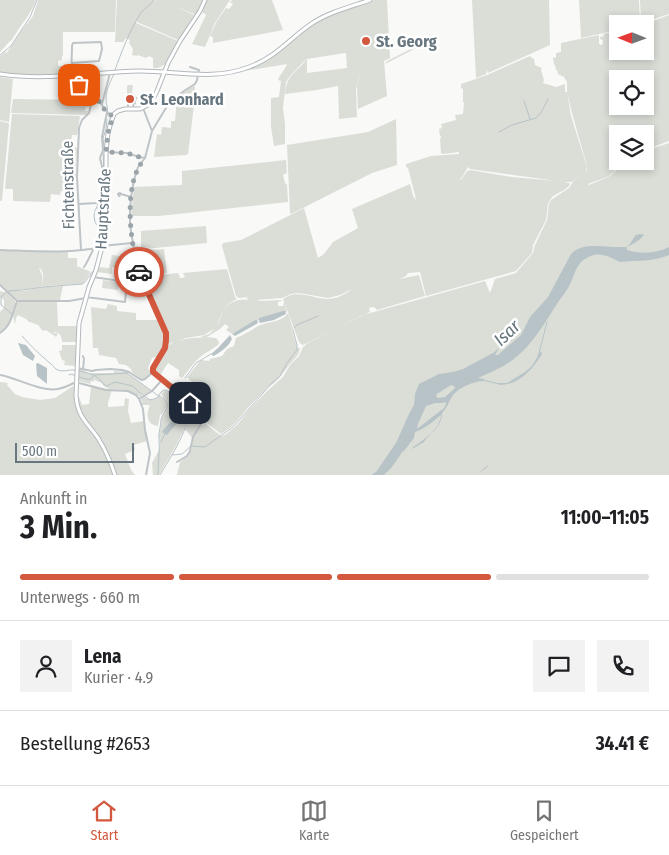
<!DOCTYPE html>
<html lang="de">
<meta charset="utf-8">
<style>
body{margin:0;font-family:"Fira Sans Condensed",sans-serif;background:#f2f2f2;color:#202124;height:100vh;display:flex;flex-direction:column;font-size:19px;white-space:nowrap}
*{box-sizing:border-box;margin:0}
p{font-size:16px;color:#757577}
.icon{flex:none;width:28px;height:28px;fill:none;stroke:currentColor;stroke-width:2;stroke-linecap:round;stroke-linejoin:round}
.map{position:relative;height:475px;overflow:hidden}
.drawer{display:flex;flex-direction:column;background:#fff;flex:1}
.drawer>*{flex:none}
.needle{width:32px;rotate:271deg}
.controls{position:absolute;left:609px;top:15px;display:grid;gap:10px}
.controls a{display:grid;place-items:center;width:45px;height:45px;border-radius:0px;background:#fff;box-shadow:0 2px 8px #0003;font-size:25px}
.scale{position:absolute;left:15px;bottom:12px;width:119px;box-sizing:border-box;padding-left:5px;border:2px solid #67767f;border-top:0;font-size:14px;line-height:18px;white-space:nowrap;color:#67767f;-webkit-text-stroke:4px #fff;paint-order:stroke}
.pin{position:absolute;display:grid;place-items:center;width:42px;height:42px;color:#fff;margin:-21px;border-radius:10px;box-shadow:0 2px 8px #0006}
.courier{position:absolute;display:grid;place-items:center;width:50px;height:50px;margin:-25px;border:4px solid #d3583e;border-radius:50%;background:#fff;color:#222;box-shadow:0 1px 6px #0007}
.summary em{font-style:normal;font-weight:700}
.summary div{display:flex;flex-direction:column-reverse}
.summary{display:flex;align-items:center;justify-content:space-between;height:85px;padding:0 20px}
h1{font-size:32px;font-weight:700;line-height:38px}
.bar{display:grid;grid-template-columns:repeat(4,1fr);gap:8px 5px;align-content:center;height:60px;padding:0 20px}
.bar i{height:6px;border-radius:4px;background:#e0e0e0}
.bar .active{background:#d3583e}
.bar p{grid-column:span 4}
.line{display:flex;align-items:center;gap:12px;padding:0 20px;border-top:1px solid #e0e0e0}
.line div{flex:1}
.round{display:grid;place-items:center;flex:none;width:52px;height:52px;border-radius:0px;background:#f2f2f2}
.tab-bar{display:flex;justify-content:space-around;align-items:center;height:70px;border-top:1px solid #e0e0e0;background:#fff;font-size:14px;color:#757577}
.tab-bar a{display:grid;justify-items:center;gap:2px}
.tab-bar .active{color:#d3583e}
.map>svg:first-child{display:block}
.green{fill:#daded7;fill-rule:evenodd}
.water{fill:#b8c3c7;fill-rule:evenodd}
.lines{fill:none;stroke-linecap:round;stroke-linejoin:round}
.stream{stroke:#b8c3c7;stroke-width:1}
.secondary-casing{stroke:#b2b8bc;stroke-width:5}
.street{stroke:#bfc4c7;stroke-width:2}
.secondary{stroke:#fff;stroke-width:3}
.done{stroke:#9aa4a9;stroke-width:5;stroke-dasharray:0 9}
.route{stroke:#d3583e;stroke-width:6}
.poi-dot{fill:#d3583e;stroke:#fff;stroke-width:2}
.labels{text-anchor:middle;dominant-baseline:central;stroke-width:5;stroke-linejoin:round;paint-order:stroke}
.poi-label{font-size:16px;font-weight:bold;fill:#67767f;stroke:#fff;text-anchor:start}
.street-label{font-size:16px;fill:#67767f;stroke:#fff}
.water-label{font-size:18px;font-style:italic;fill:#627479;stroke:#fff}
</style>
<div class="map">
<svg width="669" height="475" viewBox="0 0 669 475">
<rect width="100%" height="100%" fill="#f9f9f8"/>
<!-- green -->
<path class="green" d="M0 0H36C30 16 19 27 11 41H10L0 52Z
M38 0H116L115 32H63V56H62V60L58 61V66H62L61 74 49 76 9 75 6 73 0 72V56L6 51V54L22 30 33 16Z
M117 0H155L154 3 156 0H203L196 15 175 6 194 15 178 40 137 22V20L136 23 178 41C174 52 166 70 153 68V58L149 56 146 58 138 55 137 56 132 55 133 49 129 43 130 40 126 38 123 42H115Z
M205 0H230L215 23 205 47 192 44 206 15 201 11Z
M232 0H272L283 30 213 43V37L210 36 217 21 226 8 229 9 233 4 230 2Z
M374 0H387L390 58 384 61 387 96 358 109 357 87 361 70 356 89 357 117 339 119 338 86 317 90 285 94C287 72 298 73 307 58L290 76 286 82 283 108 285 124V144L274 146 271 127V98L279 97 281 81 278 80C280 74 285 70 287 64L238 72C262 65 277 54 295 38L299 37V34L314 23 333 13ZM345 53H346L347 68 307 73V59Z
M472 0H484L486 57 484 0H549L550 45 488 73 487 70 486 74 476 78Z
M579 0H639L640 24H618L617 30 581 38Z
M640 0H669V14L645 22 641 21Z
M669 15V141L645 150V134H618V161H625L609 176 588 184 589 185 610 176 627 161H645V151L669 143V475H177L180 462 188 456 192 448 193 438 202 424 204 425 205 423 221 436 225 435 237 425 248 411 266 392 283 377 290 365 299 356 303 347 308 343 363 315 485 281 490 293 495 279 516 273 533 253 535 245 547 220 549 204 551 200 566 190 570 187 573 181 584 173 571 182H564L569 183 570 185 564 190 553 196 550 200 548 204 546 220 533 245 532 253 516 271 426 296 420 272 408 273 406 276 399 279 419 275 425 296 377 310 374 307 369 308 370 312 303 345 301 344 299 342 283 299C297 289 311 298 326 299 336 299 345 295 352 289L340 295 328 298 299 293 291 294 282 298 257 300 261 301 282 300 281 301 278 302V306H283L284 302 287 311 286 314V312L259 318 232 334 226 330 229 327 225 324 220 329 207 337 216 338 219 342 218 345C214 348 209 351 204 354 195 360 189 370 182 378L179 376V370L168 363 159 377 154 372C154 366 157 363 160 358 162 354 164 350 166 347 175 339 194 337 205 338L200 337 209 334 214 329 204 335 186 338 168 344 165 329 142 277 178 273 180 278H183L185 277 183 273 227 269 235 297 237 299C222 305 222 314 217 326 221 319 220 317 223 311 227 302 240 298 249 300L246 298 249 297 239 298 236 296 222 246 223 243 241 240 304 208 318 258 324 254 333 242 358 228 352 209 410 184 413 196 416 200 415 195 408 168 406 167V164L431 156 459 154V152L443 154 441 153 440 138H441V136H440L439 129 442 128 441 124 456 120 455 115 463 114 464 103 463 102V89L461 88V84L487 75 530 56 532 58 534 59 535 65 542 68 541 70 544 80 543 83 556 87 565 84V92H567L571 116 587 167 585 173 587 170V166L572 113 567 92V82L564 77 558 74 557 70H556L555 65H554L553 57 556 58V53L561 52V43L599 35V44L602 45 603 40 600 39V37L604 36 603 34 617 31 618 51H645V24ZM618 79H645V106H618ZM468 167 470 169 557 181 512 177 470 170C465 171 465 177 460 180L461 178 463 176Z
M435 37 434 39 385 64 387 61Z
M0 77 13 79 9 122 0 120Z
M128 85H133L132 92 136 97 134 103H129L127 99V86Z
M195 86 194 105 188 154 186 155 154 157 157 134 161 135 162 127 171 128V121H175L177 97 192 87Z
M13 99 90 100 89 107H86L85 111H89L86 115 11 113Z
M12 114 80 116 77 135H72L71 141H69L70 147 77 148 76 177H66L65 191H61L60 195 51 194 50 202 14 201 13 200V189H5Z
M396 119 397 165 372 173 291 214 290 213 287 145 368 132Z
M0 121 8 123 9 124 2 200 1 201H0Z
M286 160 287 173 283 175 285 183 287 185 288 202 159 216H131L134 187 182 185V171Z
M206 226 207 243 155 248 141 247V231Z
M135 246 155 250 164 249 167 273 140 275 137 268 145 267 143 255H135Z
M0 250 68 252V258H77V266L91 272 83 283 81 284 43 286V274L41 269 39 268 42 275 43 286 35 288 12 291H24L43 287 63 286 60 300H17L9 293V291H7L0 284Z
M121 254H133L136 267 131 269 112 267V274L97 272 98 267 109 268 112 255 120 256Z
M103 280 119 282 118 290 102 288Z
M0 291 7 293 15 301V304L9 325 3 331H0V312L4 308V300L0 297Z
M19 302H57L58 326H77V342H62C62 337 60 331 53 332L54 333H57L58 334 56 337 46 330 43 331 38 325 30 322H29L26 319 18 315 16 318 15 325 13 314 16 303Z
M108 304 117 306V311L136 313V320H159C167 334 169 342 159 356L152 358 148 368 151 372 144 379 139 378 132 372 131 369 126 365 119 364 116 358 99 355 98 348H93L91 307 106 309Z
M288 313 293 329 292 331 297 347 298 348H300C299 356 294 359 289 365 283 373 279 380 270 386H269C262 394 254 401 247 409 237 421 234 426 221 434L203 420V417L206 416 209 412 205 415H202L188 400 193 395 188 389 191 385 192 382 187 377 201 360 209 361 210 359 222 356 227 349 234 346 236 338C244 335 251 330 258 326 268 321 281 323 288 313Z
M62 345H76V366L64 365 65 361 62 360 59 351 62 350Z
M79 369 85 371 86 373H114V371L128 372V374L151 391 143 395 137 390 142 396 140 397C136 395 133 392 129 391 119 388 107 393 102 383L94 380 93 382 91 381 90 384 79 381Z
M0 382 8 383 7 385 15 394 22 397 40 400 55 398 73 386 75 387 76 397H79L82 405 89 404 91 387H92L112 390 108 403V407L124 406 125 398 129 399 128 411 131 423 144 421 147 441 134 445 135 450 125 454 131 470 135 475H0Z
M164 391 169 392 178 404 183 403C186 407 188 412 187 418 185 433 167 461 159 475H153L152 463 158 452 159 451 160 442 159 437 162 418 168 406C168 402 164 396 161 394Z
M160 395 167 403V406L162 414 160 415 158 426C146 425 146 414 150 405H142L141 399 144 397C150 401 155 401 160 395Z
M187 401C193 407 201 410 202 420L200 419V421L201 422 192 438 187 431 185 430C188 420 191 411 184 402Z"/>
<!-- water -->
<path class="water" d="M641 234 644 235C639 241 633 244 627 247V250C641 254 656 254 669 247V255C653 262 637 260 620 262 608 256 598 250 585 259 575 265 574 278 568 288 564 295 559 300 555 307 545 323 531 346 515 358 504 367 491 372 478 378L484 379 483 381C472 382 460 387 453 395 449 401 447 408 442 413 442 427 430 433 423 443H422L412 449 413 447C424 440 440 429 441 415 434 421 424 429 415 432L414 438 404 451H403L392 467 384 475H371L376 472 396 443 409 414 414 405 415 394 419 384 439 374 453 372 463 369 493 353 499 348 495 355H498L521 335 530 317 548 297 571 254C583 241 606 248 621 247 625 247 627 248 629 245 631 243 633 238 636 235ZM451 385 454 386 455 388 445 397 438 398 436 396 437 394ZM446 402V404L444 408 417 429 418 424 426 406 435 403H442Z
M283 311H285L286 314 274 320 260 323 258 319 259 318Z
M257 319 258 323 235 336 232 334Z
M230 335 232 339C230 345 219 354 213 356L211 354 218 348Z
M18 343 26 345 35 356 33 361 23 355Z
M541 351 542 354C532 370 519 385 499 385L500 383H507L525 372 532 366Z
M38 363 47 368V384L37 376 36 364Z
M186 415V418L175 425 167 435 162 432C170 421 174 420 186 415Z"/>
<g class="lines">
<!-- stream -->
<path class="stream" d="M0 55 11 46 30 17 37 0
M115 70C121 53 130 30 140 14 144 8 150 6 154 0
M524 101 530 119
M107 115C109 109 106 105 106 99 106 90 110 82 114 74
M499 132 512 125 536 118 542 111 548 99
M104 149 103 138 106 129 107 119
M103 153 104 172
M99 202 95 211 94 216 95 222 98 227 100 246
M12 315 11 313 1 305V297L5 293 9 291 23 290 43 287 82 284 84 283 94 270 97 262
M294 328 297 325 318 316
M22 336C32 347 39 354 51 364 53 365 54 368 56 369 61 373 70 369 75 370
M538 357 547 322
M79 371C89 373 98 375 103 384L107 386 115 382 133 386 140 393 150 400 157 398 161 392 164 390C169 391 174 394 178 397 181 400 184 402 186 406 194 424 169 459 160 475
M69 375 72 374 75 376
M79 377 86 379H91L94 375 127 373 160 397
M185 378 196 363 211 354
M482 380 500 384
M161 442 165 434
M172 455 182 454 191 446 205 447 233 427 271 384 280 376 287 363 297 350V345L293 330
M481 471 488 466
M158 475C158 463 160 450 159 439 158 434 161 426 161 420 162 415 166 410 168 405L163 397"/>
<defs>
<path id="secondary" d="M0 74C47 81 93 72 140 71 178 71 213 81 249 67 275 58 289 39 311 24 329 12 350 7 370 0
M115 475C111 463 105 449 98 438 87 422 78 418 76 396L79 323 89 287 96 270 102 247 100 206 106 184V152L108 133 111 122 114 114 118 111 125 109H140L146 106 153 99 157 91 168 63 180 41 200 11 205 0"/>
</defs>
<!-- secondary casing -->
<use href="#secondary" class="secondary-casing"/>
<!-- street -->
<path class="street" d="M72 63 99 61 102 49 101 42 73 43 72 46C72 56 70 75 74 84L85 86 91 90 107 112 110 114H114
M102 104 110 73
M143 108 152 131
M128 109V103H135
M132 109 136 98
M106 152 127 153 139 157 145 158
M121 194 120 193 118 194 119 196 121 194 131 197
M97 203 102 189 103 171 100 158 103 150 102 137 107 112
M79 204 97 203
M102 246 132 243
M0 250C33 251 69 254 102 247
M81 250 77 177 79 128 82 120 89 113 93 96 94 94
M84 267 86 264 93 250
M0 285 17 301H69L86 298
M86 297 125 302 127 282 93 277
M82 316 88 297
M0 333C12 325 12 314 17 301
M77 368 92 371 96 370 110 369 122 370 129 372 138 378 142 380 145 379 153 372
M83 369 84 359 83 356
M0 375C18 378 40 392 58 389 64 388 70 385 76 382L79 383 106 390 128 391 136 395 139 399 143 409 145 430 150 453 146 475
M139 399 152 391 162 380
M177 462 187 456 190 451 193 437 202 422V416L200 412 177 388 170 386 153 372V368L165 348 167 340 166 333 137 268 130 225V210L131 197 134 180 138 167 145 158 152 131 169 103 184 91 195 84 197 80 199 70 190 67"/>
<!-- secondary -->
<use href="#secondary" class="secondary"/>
</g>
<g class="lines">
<!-- done -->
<path class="done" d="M79 85C94 87 97 101 106 111 108 113 111 115 113 117L108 133 106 152 127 153 139 157 142 162C127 182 129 222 133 245 135 254 135 264 139 272"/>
<!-- route -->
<path class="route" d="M139 272 166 333V340L165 348 153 368V372L170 386 176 388 190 403"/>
</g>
<!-- markers -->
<g class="poi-dot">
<circle cx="366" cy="41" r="5"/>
<circle cx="130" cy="99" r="5"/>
</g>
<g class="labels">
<!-- poi labels -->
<g class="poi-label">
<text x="376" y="41">St. Georg</text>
<text x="140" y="99">St. Leonhard</text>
</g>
<!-- street labels -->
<g class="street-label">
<text transform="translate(68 185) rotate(-91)">Fichtenstraße</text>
<text transform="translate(103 209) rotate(-87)">Hauptstraße</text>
</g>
<!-- water labels -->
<g class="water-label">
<text transform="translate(507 333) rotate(-44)">Isar</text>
</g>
</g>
</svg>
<div class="controls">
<a><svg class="needle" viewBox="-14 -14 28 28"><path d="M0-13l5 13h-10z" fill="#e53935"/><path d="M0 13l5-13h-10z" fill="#757577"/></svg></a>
<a><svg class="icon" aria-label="locate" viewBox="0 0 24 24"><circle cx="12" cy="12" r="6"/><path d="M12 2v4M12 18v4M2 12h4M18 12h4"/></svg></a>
<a><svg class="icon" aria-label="layers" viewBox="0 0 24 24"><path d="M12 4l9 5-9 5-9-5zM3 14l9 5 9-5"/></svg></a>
</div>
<div class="scale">500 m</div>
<div class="pin" style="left:79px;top:85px;background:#ea580c"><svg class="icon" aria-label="bag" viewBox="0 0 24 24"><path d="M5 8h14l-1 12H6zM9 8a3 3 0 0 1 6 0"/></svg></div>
<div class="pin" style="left:190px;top:403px;background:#1f2937"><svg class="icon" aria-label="home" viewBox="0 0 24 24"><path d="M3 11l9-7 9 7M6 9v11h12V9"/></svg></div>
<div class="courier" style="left:139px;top:272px"><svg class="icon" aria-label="car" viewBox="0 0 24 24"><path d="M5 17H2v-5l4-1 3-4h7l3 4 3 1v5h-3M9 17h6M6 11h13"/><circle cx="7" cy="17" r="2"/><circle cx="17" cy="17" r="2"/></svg></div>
</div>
<section class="drawer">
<div class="summary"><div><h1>3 Min.</h1><p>Ankunft in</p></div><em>11:00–11:05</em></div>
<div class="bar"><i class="active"></i><i class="active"></i><i class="active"></i><i></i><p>Unterwegs · 660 m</p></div>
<div class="line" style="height:90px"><a class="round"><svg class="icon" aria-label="person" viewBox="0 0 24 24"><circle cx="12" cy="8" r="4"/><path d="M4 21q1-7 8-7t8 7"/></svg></a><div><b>Lena</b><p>Kurier · 4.9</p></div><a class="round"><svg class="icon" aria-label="chat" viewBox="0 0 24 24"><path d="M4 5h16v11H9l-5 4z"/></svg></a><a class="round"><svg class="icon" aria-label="phone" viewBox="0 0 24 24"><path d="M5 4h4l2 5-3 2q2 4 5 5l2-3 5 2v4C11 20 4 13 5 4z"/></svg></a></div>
<div class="line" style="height:65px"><div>Bestellung #2653</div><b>34.41 €</b></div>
</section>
<nav class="tab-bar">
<a class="active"><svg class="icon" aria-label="home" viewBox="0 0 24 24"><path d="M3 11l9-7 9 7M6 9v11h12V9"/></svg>Start</a>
<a><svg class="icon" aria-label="map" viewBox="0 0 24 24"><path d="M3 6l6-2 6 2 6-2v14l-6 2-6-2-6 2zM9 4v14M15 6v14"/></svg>Karte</a>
<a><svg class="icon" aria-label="saved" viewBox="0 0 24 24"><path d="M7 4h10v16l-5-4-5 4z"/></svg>Gespeichert</a>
</nav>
